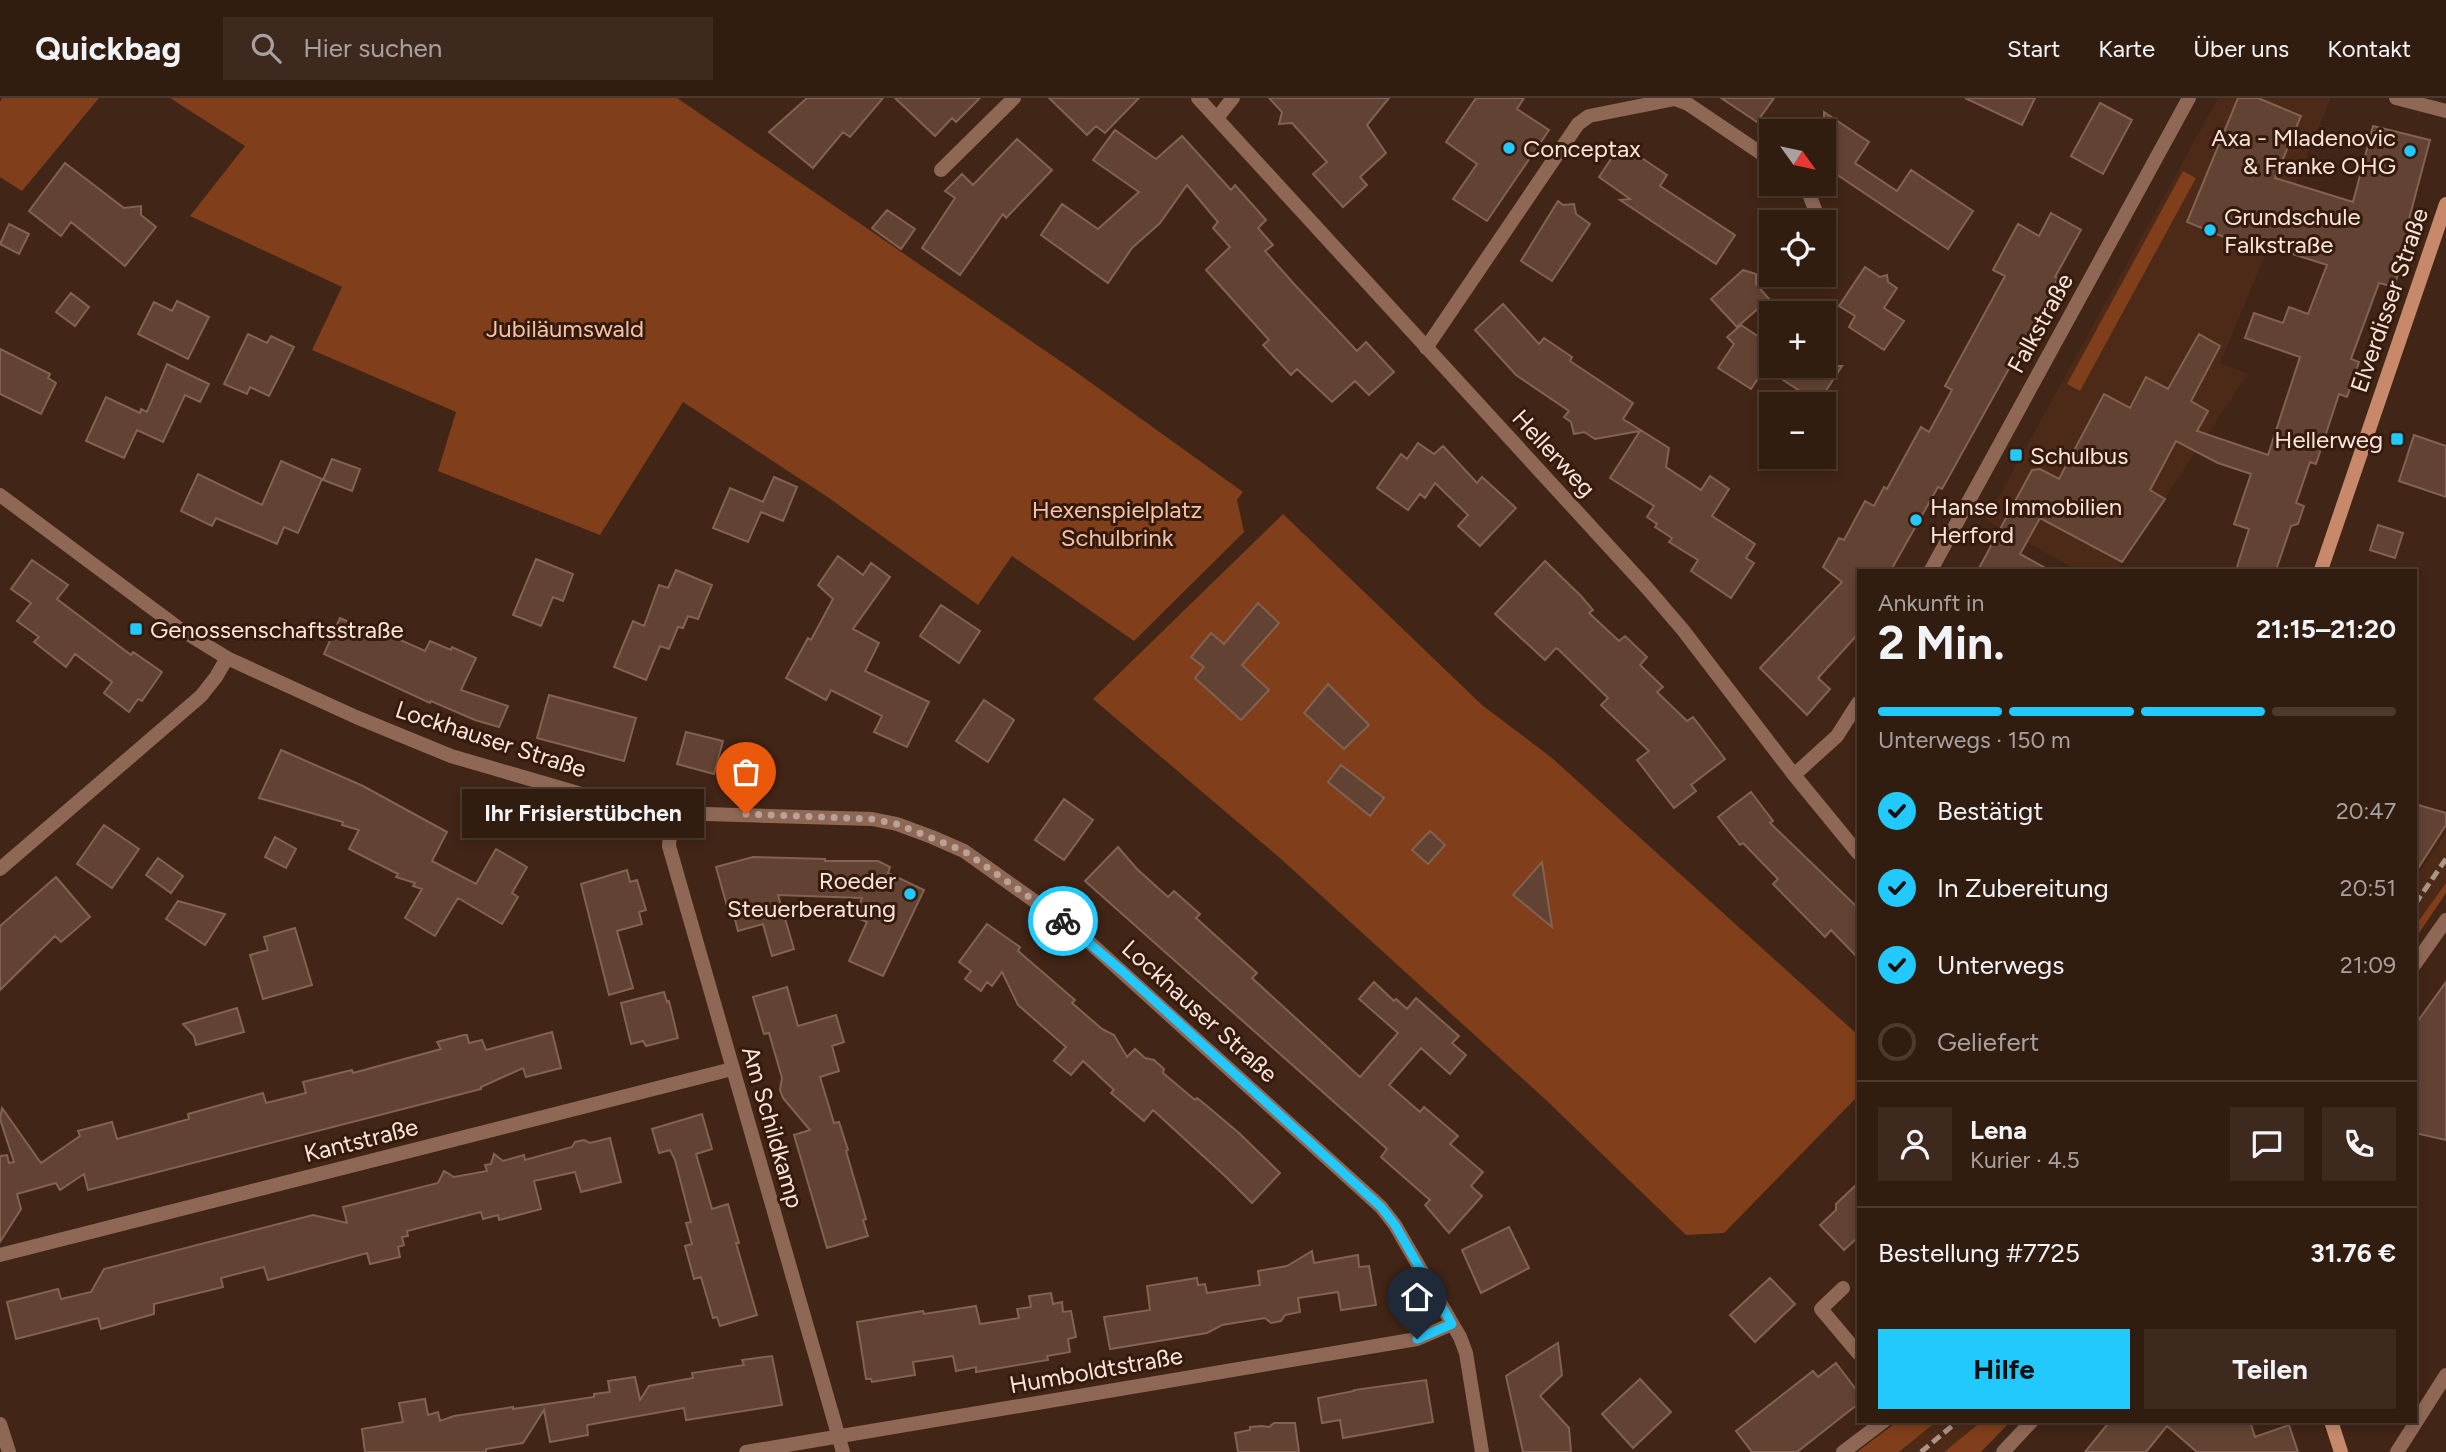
<!DOCTYPE html>
<html lang="de">
<meta charset="utf-8">
<style>
body{margin:0;font-family:Figtree,sans-serif;background:#3d291e;color:#f1f3f6;height:100vh;display:flex;flex-direction:column;font-size:26px;white-space:nowrap}
*{box-sizing:border-box;margin:0}
p{font-size:23px;color:#a8a19f}
.icon{flex:none;width:38px;height:38px;fill:none;stroke:currentColor;stroke-width:2;stroke-linecap:round;stroke-linejoin:round}
.map{position:relative;flex:1;overflow:hidden}
.sheet{position:absolute;left:1857px;top:471px;width:560px;height:854px;display:flex;flex-direction:column;background:#311c10;border-radius:0px;box-shadow:0 4px 10px #0003,0 0 0 2px #4c3a30}
.sheet>*{flex:none}
.needle{width:46px;rotate:123deg}
.fabs{position:absolute;left:1759px;top:21px;display:grid;gap:14px}
.fabs a{display:grid;place-items:center;width:77px;height:77px;border-radius:0px;background:#311c10;box-shadow:0 4px 10px #0003,0 0 0 2px #4c3a30;font-size:35px}
.pin{position:absolute;display:grid;place-items:center;width:60px;height:60px;color:#fff;margin:-72px -30px;border-radius:50% 50% 50% 0;rotate:-45deg;box-shadow:0 0 7px #0007}
.pin .icon{rotate:45deg}
.courier{position:absolute;display:grid;place-items:center;width:70px;height:70px;margin:-35px;border:5px solid #22c9fd;border-radius:50%;background:#fff;color:#222;box-shadow:0 2px 9px #0007}
.bubble{position:absolute;height:49px;border-radius:0px;background:#311c10;box-shadow:0 4px 10px #0003,0 0 0 2px #4c3a30;font-size:23px;font-weight:700;line-height:49px;text-align:center}
.summary em{font-style:normal;font-weight:700}
.summary div{display:flex;flex-direction:column-reverse}
.summary{display:flex;align-items:center;justify-content:space-between;height:119px;padding:0 21px}
h1{font-size:46px;font-weight:700;line-height:52px}
.bar{display:grid;grid-template-columns:repeat(4,1fr);gap:10px 7px;align-content:center;height:84px;padding:0 21px}
.bar i{height:9px;border-radius:5px;background:#4c3a30}
.bar .on{background:#22c9fd}
.bar p{grid-column:span 4}
.line{display:flex;align-items:center;gap:18px;padding:0 21px;border-top:2px solid #4c3a30}
.line div{flex:1}
.round{display:grid;place-items:center;flex:none;width:74px;height:74px;border-radius:0px;background:#3d291e}
ol{padding:0 21px;list-style:none}
li{display:flex;align-items:center;gap:21px;height:77px}
li p{margin-inline-start:auto}
li .icon{padding:7px;border-radius:50%;background:#22c9fd;color:#111;stroke-width:4}
li:last-child{color:#a8a19f}
li i{width:38px;height:38px;border:4px solid #4c3a30;border-radius:50%}
.cta{display:flex;gap:14px;margin-top:auto;padding:14px 21px}
.cta a{flex:1;height:80px;border-radius:0px;background:#22c9fd;color:#111;font-size:28px;font-weight:700;line-height:80px;text-align:center}
.cta a+a{background:#3d291e;color:#f1f3f6}
header{display:flex;align-items:center;gap:42px;box-sizing:border-box;height:98px;padding:0 35px;background:#311c10;border-bottom:2px solid #4c3a30}
header strong{font-size:33px}
nav{display:flex;gap:38px;margin-inline-start:auto;font-size:24px}
.search{width:490px;height:63px;background:#3d291e;display:flex;align-items:center;gap:18px;box-sizing:border-box;padding:0 24px;border-radius:0px;color:#a8a19f;font-size:26px}
.map>svg:first-child{display:block}
.built{fill:#4d2a18}
.green{fill:#803f1a}
.building{fill:#614233;stroke:#836252;stroke-width:2}
.lines{fill:none;stroke-linecap:round;stroke-linejoin:round}
.minor{stroke:#8f6855;stroke-width:14}
.tertiary{stroke:#8f6855;stroke-width:14}
.secondary{stroke:#c7896a;stroke-width:14}
.rail{stroke:#ab9488;stroke-width:5;stroke-dasharray:10 5;stroke-linecap:butt}
.done{stroke:#b9a297;stroke-width:7;stroke-dasharray:0 12.6}
.route{stroke:#22c9fd;stroke-width:9}
.poi-dot{fill:#22c9fd;stroke:#361b0c;stroke-width:2.5}
.labels{text-anchor:middle;dominant-baseline:central;stroke-width:6;stroke-linejoin:round;paint-order:stroke}
.poi-label{font-size:24px;fill:#f9e5dc;stroke:#361b0c;text-anchor:start}
.street-label{font-size:24px;fill:#f9e5dc;stroke:#361b0c}
.park-label{font-size:24px;fill:#f2c2aa;stroke:#361b0c}
</style>
<header>
<strong>Quickbag</strong>
<div class="search"><svg class="icon" aria-label="search" viewBox="0 0 24 24"><circle cx="10" cy="10" r="6"/><path d="M15 15l6 6"/></svg>Hier suchen</div>
<nav><a>Start</a><a>Karte</a><a>Über uns</a><a>Kontakt</a></nav>
</header>
<div class="map">
<svg width="2446" height="1354" viewBox="0 0 2446 1354">
<rect width="100%" height="100%" fill="#412516"/>
<!-- built -->
<path class="built" d="M2218 0H2331L2220 265 2248 276 2117 472H2077L1986 422Z
M2446 735V785L2415 828V781Z
M1937 1323H1982L1944 1354H1899Z"/>
<!-- green -->
<path class="green" d="M2 0H99L22 93 0 79V4Z
M170 0H677L1069 269 1243 394 1237 402 1244 434 1134 543 1012 458 978 507 829 400 683 304 600 437 438 373 456 314 312 252 342 189 190 118 245 48Z
M2183 73 2196 80 2080 293 2067 286Z
M1283 416 1482 607 1552 660 1858 937V998L1724 1135 1686 1137 1546 1002 1281 761 1093 601Z
M2446 785V795L2415 841V828Z
M1898 1323H1937L1899 1354H1857Z
M1982 1323H2011L1981 1354H1944Z"/>
<!-- building -->
<path class="building" d="M807 0H883L850 39 843 34 813 70 769 34Z
M895 0H980L956 24 952 20 935 38Z
M1049 0H1139L1105 35 1096 28 1087 37Z
M1269 0H1389L1367 27 1386 55 1360 79 1367 87 1343 109 1313 76 1327 64 1292 25 1279 26 1282 14Z
M1476 0H1524L1517 11 1549 32 1487 123 1453 101 1477 66 1446 44Z
M1721 0H1774L1757 24Z
M1965 0H2035L2022 27Z
M2238 0H2258L2301 18 2275 80 2353 104 2373 28 2430 42 2409 121 2414 123 2394 189 2379 185 2351 261 2359 264 2347 299 2339 296 2316 366 2310 364 2296 405 2304 408 2298 426 2291 428 2276 472H2236L2249 431 2234 426 2251 376 2218 365 2176 343 2150 392 2165 401 2122 464 2040 420 2020 456 2049 472H1978L2032 372 2040 371 2059 381 2104 296 2130 310 2146 279 2168 291 2199 236 2220 248 2191 303 2208 313 2197 333 2268 357 2300 259 2245 240 2254 215 2283 225 2289 209 2308 216 2327 167 2249 142 2246 148 2187 124Z
M2100 5 2132 22 2103 76 2071 58Z
M1824 14 1869 44 1855 65 1897 93 1911 72 1973 113 1948 151 1824 68Z
M1115 32 1156 61 1182 38 1231 92 1235 87 1266 122 1258 130 1273 147 1265 153 1294 186 1357 253 1366 244 1394 274 1369 297 1355 283 1332 304 1297 271 1291 277 1263 247 1269 242 1206 172 1230 149 1213 130 1218 124 1187 87 1160 125 1132 150 1108 185 1041 137 1062 106 1098 131 1139 94 1093 62Z
M1017 41 1052 72 1006 120 1003 116 960 177 922 150 955 100 945 93 962 76 973 87Z
M1621 46 1667 77 1660 88 1735 137 1716 166 1620 102 1630 101 1599 79Z
M65 65 124 110 141 108V117L156 129 125 168 71 124 61 138 29 113Z
M1558 103 1563 107 1574 106 1576 116 1590 126 1552 183 1521 163Z
M887 112 915 131 901 151 872 130Z
M2051 115 2081 132 2055 179 2058 180 2051 195 1942 391 1938 389 1891 472H1858V536L1818 580 1830 591 1807 617 1760 570 1842 484 1823 469 1839 440 1844 442 1865 403 1874 408 1884 389 1887 391 1921 329 1929 334 1952 292 1945 288 2005 178 1993 172 2018 126 2039 138Z
M9 126 29 136 19 156 0 146Z
M1865 169 1880 179 1887 177 1888 184 1897 190 1884 210 1904 223 1884 252 1849 229 1855 218 1839 208Z
M1743 172 1756 176V186L1769 201 1737 229 1711 201Z
M71 195 89 209 75 228 56 214Z
M177 203 209 219 188 261 138 236 154 204 172 213Z
M1503 206 1539 246 1544 240 1572 259 1570 263 1633 305 1623 321 1669 350 1666 369 1701 392 1710 378 1729 391 1712 418 1755 446 1746 460 1754 465 1731 500 1691 473 1698 462 1669 444 1672 440 1655 429 1657 426 1647 419 1654 408 1610 380 1640 333 1595 341 1584 334 1574 336 1571 324 1564 319 1569 313 1516 277 1475 232Z
M1741 227 1771 247V261L1766 268H1842L1818 305 1765 270 1751 291 1718 270 1734 246 1727 239Z
M248 236 267 245 271 238 294 249 269 298 250 289 247 296 224 286Z
M0 251 50 276 48 280 56 285 41 316 0 296Z
M167 266 209 286 200 304 185 297 163 344 137 332 124 360 86 343 106 299 140 315 141 311 147 314Z
M2414 337 2446 348V399L2399 383Z
M1418 345 1434 356 1443 348 1477 385 1482 379 1516 410 1480 448 1458 428 1468 417 1435 385 1425 400 1420 396 1408 412 1377 390 1401 356 1407 361Z
M332 361 360 371 352 393 323 382Z
M281 363 322 381 298 435 284 429 277 446 216 420 212 428 181 413 198 376 262 407Z
M774 379 797 389 783 423 761 414 748 444 713 430 730 390 763 404Z
M2378 427 2403 435 2395 460 2370 452Z
M838 458 863 477 871 465 890 479 853 531 879 545 865 573 929 604 907 649 874 634 882 618 831 592 826 602 786 580 808 540 811 542 833 501 818 487Z
M536 461 573 476 563 503 553 499 541 528 513 517Z
M32 462 68 487 57 501 131 557 133 554 162 574 142 603 138 601 129 614 104 595 112 584 75 556 66 569 34 544 39 539 17 523 31 505 11 491Z
M1545 463 1581 498 1593 512 1589 515 1619 543 1625 538 1647 559 1640 567 1663 589 1657 594 1687 623 1693 619 1725 661 1691 687 1696 693 1674 710 1637 662 1649 653 1601 607 1608 600 1558 551 1556 550 1545 562 1495 516Z
M676 472 712 487 698 521 688 518 683 530 678 529 669 551 660 548 646 582 614 569 633 523 644 528 659 487 668 490Z
M1258 505 1279 525 1242 567 1269 592 1241 622 1195 580 1204 569 1191 559 1211 535 1224 546Z
M941 507 980 533 959 565 920 538Z
M340 520 367 532 369 528 425 553 430 543 451 552 452 549 476 560 461 592 508 608 499 629 475 622 431 603 430 605 324 556Z
M1328 586 1369 627 1344 651 1304 615Z
M549 597 636 620 624 663 537 640Z
M984 602 1014 622 988 664 956 643Z
M686 634 723 643 714 676 677 666Z
M281 652 363 688 447 734 432 763 476 786 496 751 527 769 512 795 518 799 502 826 458 800 435 838 405 820 422 791 413 788 415 785 396 779 398 776 349 751 359 732 342 727 343 724 259 700Z
M1341 667 1384 700 1370 718 1328 684Z
M1751 694 1773 723 1770 725 1858 810V860L1831 832 1825 839 1773 786 1778 781 1743 745 1740 747 1718 719Z
M1064 701 1093 722 1064 762 1035 742Z
M2415 706 2446 715V727L2415 775Z
M104 727 139 751 112 790 77 766Z
M1430 733 1445 747 1428 766 1412 752Z
M275 739 296 751 286 770 265 759Z
M1118 749 1137 771 1168 799 1174 793 1200 816 1196 820 1257 875 1252 880 1360 979 1398 935 1359 901 1374 884 1394 903 1396 901 1407 911 1416 900 1459 938 1452 945 1466 957 1450 976 1421 950 1389 987 1420 1014 1424 1009 1458 1038 1450 1046 1483 1074 1471 1088 1482 1098 1449 1135 1425 1107 1430 1102 1381 1059 1387 1051 1085 783Z
M753 759 825 761V763H878L890 769 888 775 924 792 883 878 849 863 867 824 855 819 862 800 778 797 794 851 772 858 763 826 738 833 731 806 727 808 716 769Z
M158 760 183 778 171 795 146 777Z
M1542 764 1552 829 1513 797Z
M627 772 630 784 637 782 646 812 639 814 642 826 617 833 633 890 609 897 581 786Z
M56 779 90 819 61 844 55 838 0 892V828Z
M178 803 225 816 205 847 166 821Z
M987 826 1020 849 1018 853 1075 902 1072 905 1102 931 1114 937 1127 959 1135 951 1145 960 1154 962 1164 971 1163 975 1195 1002 1197 1000 1207 1008 1239 1035 1280 1075 1252 1105 1225 1078 1153 1012 1144 1023 1111 995 1114 992 1083 963 1071 977 1054 963 1066 949 1018 907 1002 874 992 888 987 884 981 893 965 881 971 873 959 864Z
M295 830 312 887 263 901 250 857 268 852 264 839Z
M2446 884V1042L2415 1035V927Z
M787 889 798 928 836 917 844 944 832 948 839 973 820 979 834 1025 839 1024 848 1052 846 1053 866 1121 863 1122 868 1138 827 1150 794 1037 810 1032 783 1000 780 992 782 980 769 935 764 936 753 899Z
M664 894 667 904 669 903 678 940 646 948 643 943 631 946 621 905Z
M237 910 244 934 196 947 194 938 183 926Z
M552 934 561 970 526 979 523 970 481 989V991L88 1092 84 1076 60 1092 56 1085 17 1096 21 1111 0 1144V1058L7 1057 9 1065 14 1064 0 1021 2 1010 41 1065 80 1038 78 1033 112 1024 117 1041 189 1021 188 1016 263 995 266 1005 306 995 303 984 352 972 353 975 441 951 437 944 464 937H467L469 945 482 942 486 952Z
M702 1016 712 1051 696 1056 712 1111 728 1106 739 1145H736L757 1217 720 1228 717 1219 713 1220 701 1179 694 1181 685 1148 692 1146 686 1125 691 1124 675 1062 670 1052 659 1055 652 1031Z
M610 1040 621 1084 581 1094 575 1074 534 1083 541 1111 499 1122 498 1117 483 1121 481 1114 407 1133 408 1138 402 1139 404 1147 398 1149 400 1159 370 1166 367 1155 268 1182 264 1169 221 1180 223 1189 154 1206V1216L101 1231 98 1220 16 1241 7 1204 58 1191 61 1201 91 1194 104 1171 313 1117 347 1125 343 1109 438 1085 444 1073 454 1079 487 1073 485 1067 491 1066 494 1056 503 1063 524 1057 525 1062 572 1049 575 1044 584 1042 590 1045Z
M1858 1085V1139L1844 1152 1820 1127 1836 1112V1106Z
M1509 1129 1529 1170 1481 1195 1462 1152Z
M1312 1153 1314 1165 1358 1157 1359 1169 1369 1168 1376 1207 1341 1212 1338 1194 1298 1200 1300 1214 1285 1217 1281 1223 1271 1225 1265 1220 1222 1227 1207 1235 1110 1251 1104 1219 1150 1212 1147 1188 1197 1180 1198 1187 1205 1186 1207 1195 1260 1187 1258 1173 1287 1168Z
M1770 1180 1795 1206 1755 1244 1730 1217Z
M1051 1195 1053 1206 1062 1204 1063 1214 1071 1213 1076 1239 1068 1241 1070 1254 1047 1258 1048 1262 976 1274V1269L956 1273 953 1258 913 1264 915 1277 872 1284 871 1281H866L857 1224 923 1213 924 1216 976 1208 980 1226 1019 1220 1017 1211 1031 1209 1029 1198Z
M1558 1245 1562 1277 1540 1298 1569 1330 1571 1354H1523L1506 1278Z
M772 1258 782 1307 686 1322 684 1310 587 1327 588 1337 550 1344 544 1312 523 1345 486 1351V1354H365L362 1331 403 1324 399 1305 425 1301 428 1317 438 1314 440 1323 454 1318 513 1309V1311L594 1299V1296L610 1294 608 1283 635 1279 640 1302 649 1288 693 1280 692 1275 744 1267 742 1262Z
M1836 1265 1858 1294V1306L1797 1354H1752L1736 1333 1813 1273 1818 1279Z
M1640 1281 1671 1314 1633 1350 1602 1316Z
M1426 1282 1433 1324 1343 1340 1340 1322 1322 1325 1318 1300 1354 1293V1292Z
M2110 1323H2230L2233 1326 2250 1323 2255 1339 2289 1327 2298 1354H2197L2167 1328 2146 1354H2085Z
M1274 1325H1295L1299 1354H1238L1235 1335 1250 1332V1329L1262 1328 1269 1329Z"/>
<g class="lines">
<!-- minor -->
<path class="minor" d="M1198 0 1647 490 1683 532 1794 677 1858 755
M2396 0 2446 13
M1217 20 1233 0
M941 72 1014 0
M1805 86 1820 124
M1426 250 1578 26 1589 18 1675 1 1688 6 1771 62
M1931 472 2189 0
M1794 677 1837 638 1858 605
M672 715 669 748 843 1354
M0 771 201 598 216 579 227 560
M2415 866 2446 822
M0 1157 732 971
M1843 1190 1821 1211 1858 1255
M0 1326 9 1354
M746 1354 1417 1241 1452 1226
M1843 1354 1884 1323
M2003 1354 2032 1323
M2397 1354 2446 1277"/>
<!-- tertiary -->
<path class="tertiary" d="M0 397 180 531 227 560 356 619 451 658 595 700 672 715 872 721 897 726 932 739 964 753 1078 834 1381 1109 1395 1127 1460 1239 1466 1255 1482 1354"/>
<!-- secondary -->
<path class="secondary" d="M2321 472 2446 106
M2331 1323 2341 1354"/>
<!-- rail -->
<path class="rail" d="M2415 806 2446 761
M1921 1354 1958 1323"/>
</g>
<g class="lines">
<!-- done -->
<path class="done" d="M746 716 872 721 897 726 964 753 1063 823"/>
<!-- route -->
<path class="route" d="M1063 823 1122 873 1381 1109 1395 1127 1452 1226 1417 1241"/>
</g>
<!-- markers -->
<g class="poi-dot">
<circle cx="1509" cy="50" r="7"/>
<circle cx="2410" cy="53" r="7"/>
<circle cx="2210" cy="132" r="7"/>
<rect x="2390" y="334" width="14" height="14" rx="3.5"/>
<rect x="2009" y="350" width="14" height="14" rx="3.5"/>
<circle cx="1916" cy="422" r="7"/>
<rect x="129" y="524" width="14" height="14" rx="3.5"/>
<circle cx="910" cy="796" r="7"/>
</g>
<g class="labels">
<!-- poi labels -->
<g class="poi-label">
<text x="2396" y="39" text-anchor="end">Axa - Mladenovic<tspan x="2396" dy="28">&amp; Franke OHG</tspan></text>
<text x="1523" y="50">Conceptax</text>
<text x="2224" y="118">Grundschule<tspan x="2224" dy="28">Falkstraße</tspan></text>
<text x="2383" y="341" text-anchor="end">Hellerweg</text>
<text x="2030" y="357">Schulbus</text>
<text x="1930" y="408">Hanse Immobilien<tspan x="1930" dy="28">Herford</tspan></text>
<text x="150" y="531">Genossenschaftsstraße</text>
<text x="896" y="782" text-anchor="end">Roeder<tspan x="896" dy="28">Steuerberatung</tspan></text>
</g>
<!-- street labels -->
<g class="street-label">
<text transform="translate(2389 202) rotate(-71)">Elverdisser Straße</text>
<text transform="translate(2040 225) rotate(-61)">Falkstraße</text>
<text transform="translate(1554 355) rotate(47)">Hellerweg</text>
<text transform="translate(491 641) rotate(18)">Lockhauser Straße</text>
<text transform="translate(1200 913) rotate(42)">Lockhauser Straße</text>
<text transform="translate(773 1029) rotate(74)">Am Schildkamp</text>
<text transform="translate(361 1042) rotate(-14)">Kantstraße</text>
<text transform="translate(1096 1272) rotate(-10)">Humboldtstraße</text>
</g>
<!-- park labels -->
<g class="park-label">
<text x="565" y="230">Jubiläumswald</text>
<text x="1117" y="411">Hexenspielplatz<tspan x="1117" dy="28">Schulbrink</tspan></text>
</g>
</g>
</svg>
<div class="fabs">
<a><svg class="needle" viewBox="-14 -14 28 28"><path d="M0-13l5 13h-10z" fill="#e53935"/><path d="M0 13l5-13h-10z" fill="#a8a19f"/></svg></a>
<a><svg class="icon" aria-label="locate" viewBox="0 0 24 24"><circle cx="12" cy="12" r="6"/><path d="M12 2v4M12 18v4M2 12h4M18 12h4"/></svg></a>
<a>+</a>
<a>−</a>
</div>
<div class="pin" style="left:746px;top:716px;background:#ea580c"><svg class="icon" aria-label="bag" viewBox="0 0 24 24"><path d="M5 8h14l-1 12H6zM9 8a3 3 0 0 1 6 0"/></svg></div>
<div class="pin" style="left:1417px;top:1241px;background:#1f2937"><svg class="icon" aria-label="home" viewBox="0 0 24 24"><path d="M3 11l9-7 9 7M6 9v11h12V9"/></svg></div>
<div class="courier" style="left:1063px;top:823px"><svg class="icon" aria-label="bike" viewBox="0 0 24 24"><circle cx="6" cy="16" r="4"/><circle cx="18" cy="16" r="4"/><path d="M6 16l4-8h5l3 8M10 8l3 8H6M13 5h3"/></svg></div>
<div class="bubble" style="left:462px;top:691px;width:242px">Ihr Frisierstübchen</div>
<section class="sheet">
<div class="summary"><div><h1>2 Min.</h1><p>Ankunft in</p></div><em>21:15–21:20</em></div>
<div class="bar"><i class="on"></i><i class="on"></i><i class="on"></i><i></i><p>Unterwegs · 150 m</p></div>
<ol>
<li><svg class="icon" aria-label="check" viewBox="0 0 24 24"><path d="M5 12l5 5 9-10"/></svg>Bestätigt<p>20:47</p></li>
<li><svg class="icon" aria-label="check" viewBox="0 0 24 24"><path d="M5 12l5 5 9-10"/></svg>In Zubereitung<p>20:51</p></li>
<li><svg class="icon" aria-label="check" viewBox="0 0 24 24"><path d="M5 12l5 5 9-10"/></svg>Unterwegs<p>21:09</p></li>
<li><i></i>Geliefert</li>
</ol>
<div class="line" style="height:126px"><a class="round"><svg class="icon" aria-label="person" viewBox="0 0 24 24"><circle cx="12" cy="8" r="4"/><path d="M4 21q1-7 8-7t8 7"/></svg></a><div><b>Lena</b><p>Kurier · 4.5</p></div><a class="round"><svg class="icon" aria-label="chat" viewBox="0 0 24 24"><path d="M4 5h16v11H9l-5 4z"/></svg></a><a class="round"><svg class="icon" aria-label="phone" viewBox="0 0 24 24"><path d="M5 4h4l2 5-3 2q2 4 5 5l2-3 5 2v4C11 20 4 13 5 4z"/></svg></a></div>
<div class="line" style="height:91px"><div>Bestellung #7725</div><b>31.76 €</b></div>
<div class="cta"><a>Hilfe</a><a>Teilen</a></div>
</section>
</div>
